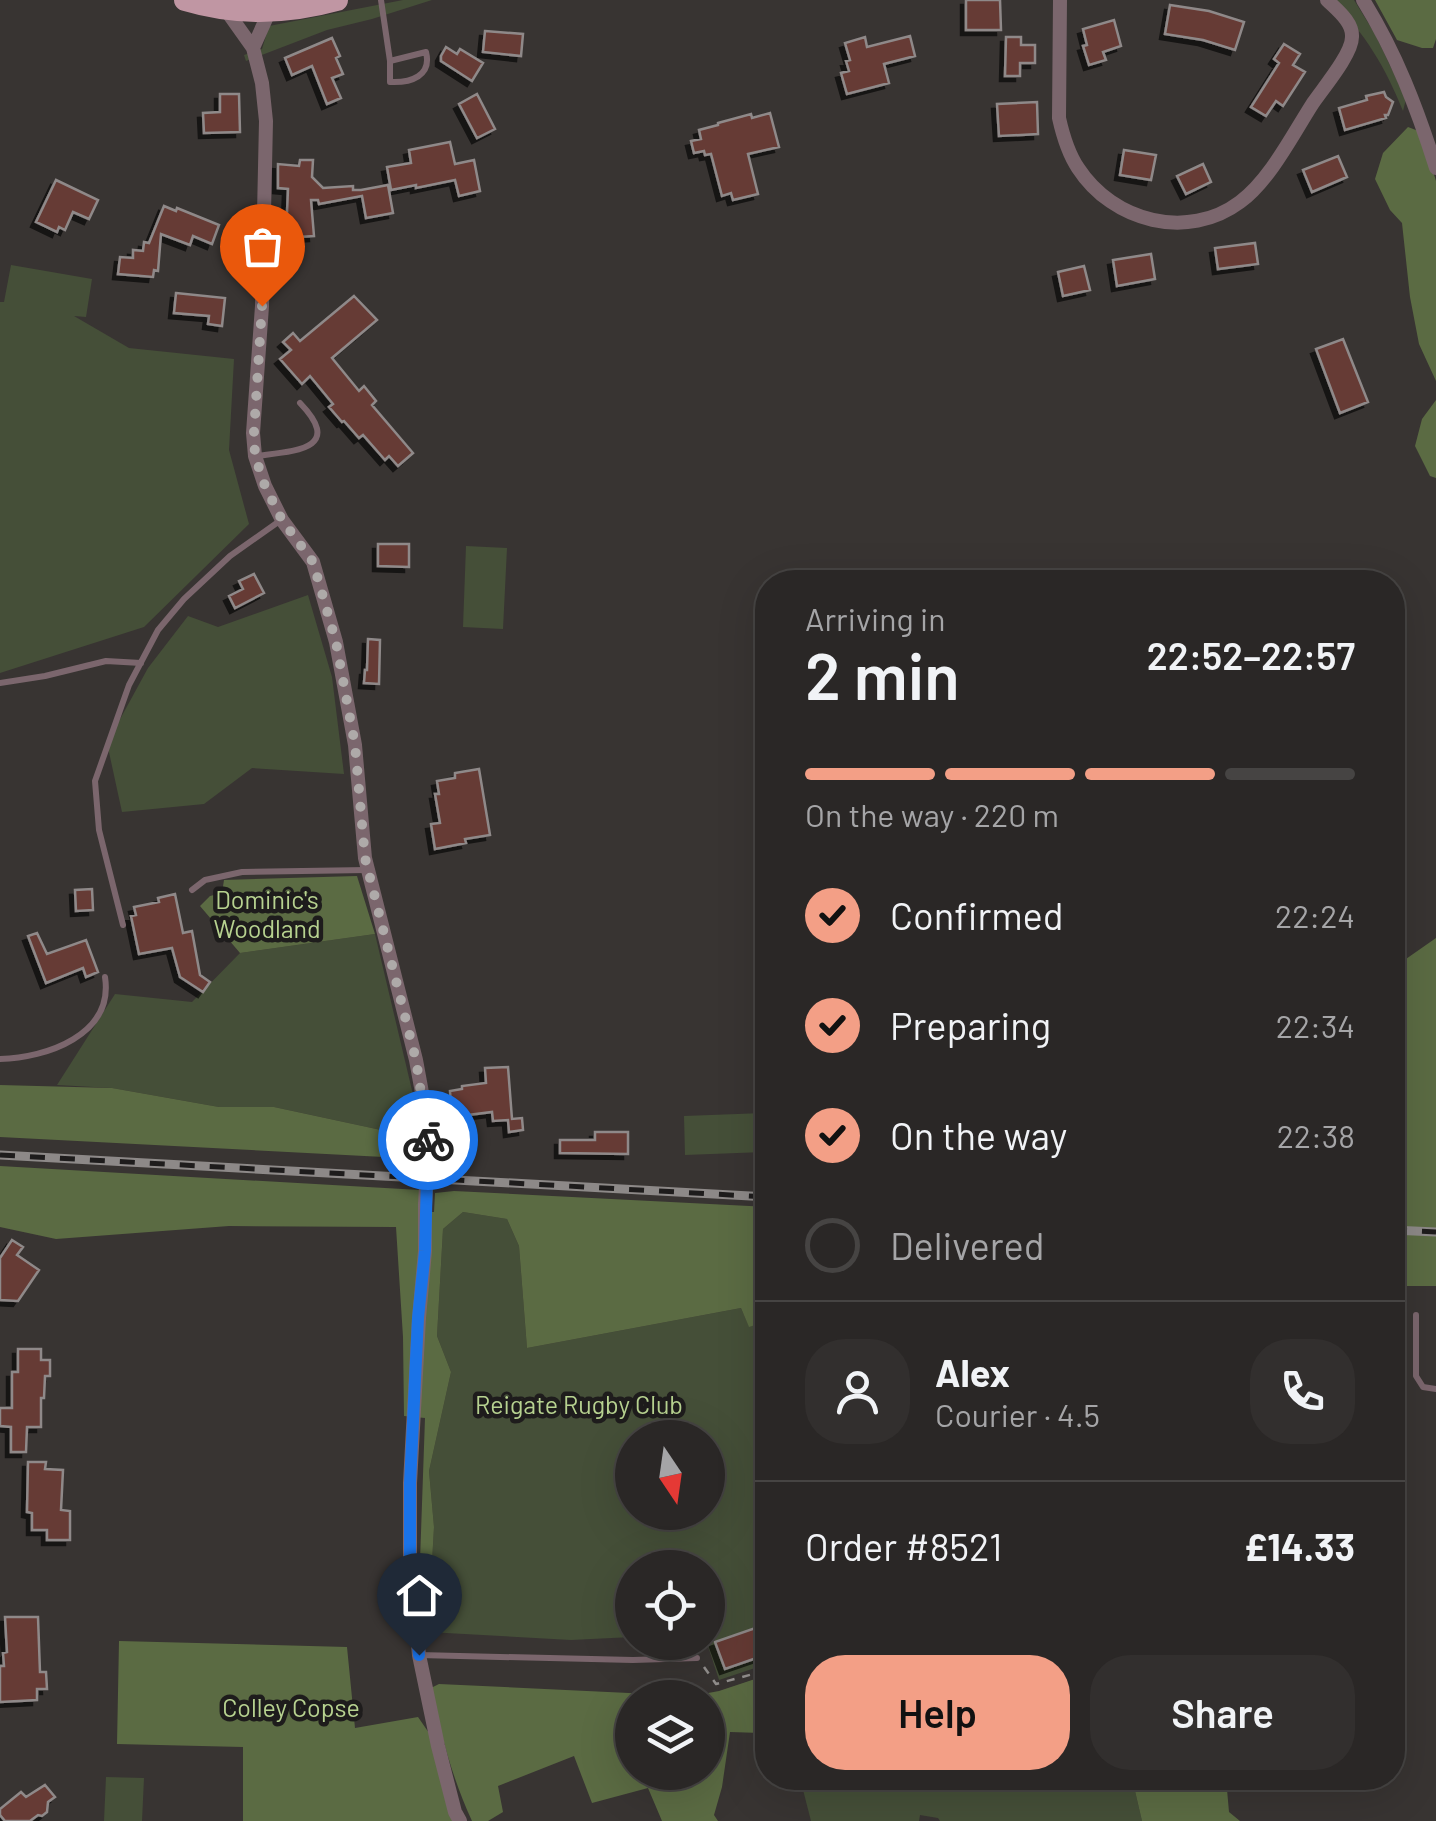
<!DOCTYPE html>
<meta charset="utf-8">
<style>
body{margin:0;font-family:Barlow,sans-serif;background:#322f2e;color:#f1f3f6;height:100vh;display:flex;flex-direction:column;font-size:38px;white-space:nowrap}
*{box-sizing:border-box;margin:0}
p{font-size:32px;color:#a5a5a7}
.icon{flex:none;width:55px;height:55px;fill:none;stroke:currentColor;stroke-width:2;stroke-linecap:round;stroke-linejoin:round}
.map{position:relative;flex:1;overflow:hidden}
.drawer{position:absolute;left:755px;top:570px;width:650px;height:1220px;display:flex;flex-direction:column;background:#2a2726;border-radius:40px;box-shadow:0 10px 40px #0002,0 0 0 2px #464443}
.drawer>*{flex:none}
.needle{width:65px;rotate:167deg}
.controls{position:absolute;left:615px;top:1420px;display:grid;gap:20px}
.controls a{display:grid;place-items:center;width:110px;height:110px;border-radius:50%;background:#2a2726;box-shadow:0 10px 40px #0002,0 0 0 2px #464443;font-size:50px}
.pin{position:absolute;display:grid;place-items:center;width:85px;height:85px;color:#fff;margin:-102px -42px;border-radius:50% 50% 50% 0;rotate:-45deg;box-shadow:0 0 10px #0007}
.pin .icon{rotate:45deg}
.courier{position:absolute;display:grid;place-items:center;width:100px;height:100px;margin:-50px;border:8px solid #1a73e8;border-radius:50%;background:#fff;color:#222;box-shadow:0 2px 12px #0007}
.headline em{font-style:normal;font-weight:600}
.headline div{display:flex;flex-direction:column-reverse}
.headline{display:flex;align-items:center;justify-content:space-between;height:170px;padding:0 50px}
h1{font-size:65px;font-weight:600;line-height:75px}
.bar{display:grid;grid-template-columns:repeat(4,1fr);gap:15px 10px;align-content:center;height:120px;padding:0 50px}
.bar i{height:12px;border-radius:8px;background:#464443}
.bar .selected{background:#f39f86}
.bar p{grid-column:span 4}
.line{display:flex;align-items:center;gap:25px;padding:0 50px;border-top:2px solid #464443}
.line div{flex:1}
.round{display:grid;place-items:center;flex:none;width:105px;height:105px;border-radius:40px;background:#322f2e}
ol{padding:0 50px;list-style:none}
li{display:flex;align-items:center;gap:30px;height:110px}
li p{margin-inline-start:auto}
li .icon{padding:10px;border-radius:50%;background:#f39f86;color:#111;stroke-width:4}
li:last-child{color:#a5a5a7}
li i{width:55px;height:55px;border:5px solid #464443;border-radius:50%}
.button{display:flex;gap:20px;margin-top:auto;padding:20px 50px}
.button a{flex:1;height:115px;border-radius:40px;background:#f39f86;color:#111;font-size:40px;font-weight:600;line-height:115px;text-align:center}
.button a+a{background:#322f2e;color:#f1f3f6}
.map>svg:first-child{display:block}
.green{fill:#454f38;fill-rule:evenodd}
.forest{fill:#5b6b43;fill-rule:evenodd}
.building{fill:#663b35;stroke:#8f8989;stroke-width:2.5;filter:url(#shadow)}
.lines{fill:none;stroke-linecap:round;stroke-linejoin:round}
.path{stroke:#93908e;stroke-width:2.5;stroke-dasharray:8 8;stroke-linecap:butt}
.lane{stroke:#7b666d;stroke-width:6}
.street{stroke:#7b666d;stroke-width:14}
.primary{stroke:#c096a3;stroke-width:22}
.rail-casing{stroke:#8d8988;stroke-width:9}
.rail{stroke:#1e1c1c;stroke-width:5;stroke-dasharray:15;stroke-linecap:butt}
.street-bridge{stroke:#7b666d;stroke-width:14}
.done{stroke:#aeaaa9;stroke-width:10;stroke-dasharray:0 18}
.route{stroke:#1a73e8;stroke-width:12}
.labels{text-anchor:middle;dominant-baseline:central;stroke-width:9;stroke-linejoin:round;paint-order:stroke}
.park-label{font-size:25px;fill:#b7d290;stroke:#1e1c1c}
</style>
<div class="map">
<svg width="1436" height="1821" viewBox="0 0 1436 1821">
<defs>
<filter id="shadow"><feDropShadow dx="-5" dy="5" stdDeviation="0" flood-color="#0009"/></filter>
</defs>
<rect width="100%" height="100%" fill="#383432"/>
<!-- green -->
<path class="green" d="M403 0H432L372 19 327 30 246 61 244 55 262 49 269 26Z
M1333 0H1354L1375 34 1406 99 1403 111C1385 66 1366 36 1333 0Z
M11 265 92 279 86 317 74 316 129 348 234 359 229 450 249 524 144 627 0 673V302H4Z
M466 546 507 548 503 629 463 627Z
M308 595 332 677 344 774 252 768 204 804 122 812 107 743 148 668 188 616 218 627Z
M375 934 415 1103H400L381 1130 274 1107H219L112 1088 57 1085 115 994 192 1002 240 953Z
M767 1113V1152L685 1155 684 1116Z
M463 1212 507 1219 519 1246 527 1348 741 1308 749 1326 767 1321V1664L719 1680 708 1646 705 1643 708 1642V1568H632V1637L571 1640 428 1632 425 1603 430 1598 434 1527 429 1471 451 1372 437 1336 443 1229ZM632 1438H708V1512H632Z
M106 1777 144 1778 142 1821H104Z
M800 1778H1132L1142 1821H940L938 1818 920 1815 919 1821H811Z"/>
<!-- forest -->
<path class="forest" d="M1375 0H1436V39L1433 48H1422L1397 40Z
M1408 127 1421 132 1436 181V381L1419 344 1410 297 1402 223 1390 210 1375 179 1383 153Z
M1436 400V478L1430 476 1415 446 1422 419Z
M357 876 375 934 240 953 200 906 210 896 222 893 224 880Z
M1436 938V1286H1393V968Z
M0 1085 112 1088 219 1107H274L381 1130 401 1103H415L423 1132 422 1159 0 1137Z
M0 1166 420 1190 419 1212H434L435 1193 454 1191 767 1207V1321L749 1327 741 1308 527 1348 519 1246 507 1219 463 1212 443 1229 437 1336 451 1372 429 1471 434 1527 430 1598 425 1603 420 1561 425 1418 404 1416 403 1337 396 1227 229 1226 56 1239 0 1227Z
M119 1641 347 1647 355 1728 418 1717 438 1746 460 1821H243V1747L117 1744Z
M767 1675V1749L761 1733 730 1732 722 1787 714 1815 718 1821H662L648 1788 592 1803 574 1756 498 1786 503 1812 488 1821H472C452 1778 441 1734 431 1688L439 1684 692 1696 719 1691ZM632 1698H708V1772H632Z
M1132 1778H1226L1229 1812 1240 1821H1142Z"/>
<!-- building -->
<path class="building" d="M966 0H1000L1001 30H966Z
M1170 5 1209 11 1244 22 1235 50 1203 40 1165 34Z
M1114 20 1121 46 1103 52 1106 60 1089 65 1083 46 1087 45 1083 29Z
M485 31 523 34 521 56 483 52Z
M910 36 915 56 884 64 889 83 847 94 841 73 849 71 846 61 850 60 845 43 865 37 867 47Z
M1006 37H1021V45H1035V63H1020V76H1005Z
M332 38 340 56 336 58 343 74 332 78 341 98 327 104 312 66 292 75 285 58Z
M1284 44 1300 54 1293 65 1305 72 1283 106 1276 101 1266 116 1251 107 1279 63 1274 59Z
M446 47 457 54 460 49 483 63 472 81 441 61V56Z
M1384 92 1386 97 1393 102 1388 115H1385L1386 118 1345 130 1339 108 1367 100 1366 96Z
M220 94H239L240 132 204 133 203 113 220 112Z
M477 94 495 129 477 138 459 104Z
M1037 102 1038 134 999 136 997 104Z
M770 113 779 147 748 154 758 194 733 200 731 193 722 196 711 154 705 155 704 151 694 153 691 141 701 139 699 130 718 125V123L751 114 752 118Z
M450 142 455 164 474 160 480 191 459 196 455 180 416 188V185L391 190 387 167 411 163 409 150Z
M1124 150 1156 155 1151 180 1120 175Z
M1338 156 1347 177 1312 192 1303 170Z
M300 160H313L312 177 323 188 353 186V190H361L388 185 393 213 366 218 362 196 319 204 318 200H311L314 236 283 238 281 213H287L288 189 278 188V164L299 166Z
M1203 164 1211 182 1186 194 1177 176Z
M56 180 98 200 89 219 73 212 65 230 59 227 57 232 36 222Z
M164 206 176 211 177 208 219 225 212 244 193 236 190 245 161 234 158 271 154 270 153 277 118 274 120 257 133 258V250L143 251 144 242 149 243Z
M1255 243 1258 264 1218 269 1215 248Z
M1151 254 1155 279 1117 286 1113 260Z
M1084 266 1090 290 1063 296 1058 272Z
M176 293 225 298 222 326 208 324 209 316 174 313Z
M354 296 377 320 332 358 359 391 364 386 376 401 372 405 413 453 398 466 389 456 385 460 363 435 359 438 344 421 342 422 329 407 333 404 310 376 302 384 280 359 291 350 283 342 293 333 300 341Z
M1343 339 1368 402 1340 413 1316 349Z
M378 544H409V567L378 566Z
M254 574 264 593 235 608 229 596 243 589 239 581Z
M368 639 380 640 379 684 364 683 365 670H367Z
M479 769 490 835 465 839 466 843 435 849 431 824 440 823 435 794H439L437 781 455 778V773Z
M92 889 93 910 76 911 75 890Z
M175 894 183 933 192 931 200 975 210 982 203 992 180 977 172 948 139 954 131 916 136 915 134 907 159 902 158 898Z
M37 933 47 954 86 940 98 972 86 977 83 968 46 983 28 936Z
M508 1067 512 1119 522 1118 523 1130 509 1132 508 1120 493 1121 492 1112 460 1116 459 1105H451L450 1091 462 1089V1086L486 1083 485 1068Z
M595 1132H628V1154L560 1153V1140H595Z
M12 1240 23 1247 17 1255 39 1270 18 1301 0 1300V1258Z
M18 1349H41V1360H50V1376H45L44 1398H41V1427H27L26 1452H11V1427L0 1426V1408H12V1372H18Z
M28 1462H46L45 1469 63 1470 61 1510 70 1511V1540H47V1530H32V1513L27 1512Z
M5 1617H38L40 1672H46L47 1689H37V1700L0 1702V1666H4L3 1653 7 1652Z
M764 1625 768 1634V1654L725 1669 715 1642Z
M45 1785 55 1797 48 1802 47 1812 42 1816 38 1815 30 1821H5L0 1815V1809L21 1792 26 1797Z"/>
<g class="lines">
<!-- path -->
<path class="path" d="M704 1667 716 1684 768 1670"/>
<!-- lane -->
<path class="lane" d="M381 0 390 61V82C411 83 432 76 426 52L390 61
M256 456C293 451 345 450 300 403
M0 683 45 676 106 661 141 663
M192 890 205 880 242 872 367 870
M123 925 99 830 95 781 129 685 158 630 184 599 230 556 281 520
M0 1059C46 1058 114 1035 105 977
M1416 1315V1376L1423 1387 1436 1389
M419 1655 633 1660 697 1658"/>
<!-- street -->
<path class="street" d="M1060 0 1059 118C1063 136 1068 153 1078 168 1113 222 1188 241 1240 202 1270 180 1293 134 1313 103 1324 87 1352 54 1352 37 1353 22 1337 10 1327 0
M1363 0C1396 53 1417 108 1436 168
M226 10 253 48 262 83 266 121 262 306 253 433 255 456 265 486 282 520 313 562 336 642 355 745 365 858 416 1060 429 1131
M253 48 270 10
M425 1205V1251L419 1318 410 1483V1563L419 1655 438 1746 455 1812 460 1821"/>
<!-- primary -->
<path class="primary" d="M185 0C235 15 287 14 337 0"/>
<defs>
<path id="rail" d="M0 1155 768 1197
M1392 1230 1436 1232"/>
</defs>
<!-- rail casing -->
<use href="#rail" class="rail-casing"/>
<!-- rail -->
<use href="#rail" class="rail"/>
<!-- street-bridge -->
<path class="street-bridge" d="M425 1205 429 1131"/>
</g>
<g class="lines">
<!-- done -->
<path class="done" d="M262 306 254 432 255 456 265 486 282 520 313 562 336 642 355 745 365 858 416 1060 428 1140"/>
<!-- route -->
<path class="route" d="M419 1655 410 1563V1483L418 1318 425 1251 428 1140"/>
</g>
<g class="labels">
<!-- park labels -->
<g class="park-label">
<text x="267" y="899">Dominic's<tspan x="267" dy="29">Woodland</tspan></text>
<text x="579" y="1404">Reigate Rugby Club</text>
<text x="291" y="1707">Colley Copse</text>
</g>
</g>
</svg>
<div class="controls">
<a><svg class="needle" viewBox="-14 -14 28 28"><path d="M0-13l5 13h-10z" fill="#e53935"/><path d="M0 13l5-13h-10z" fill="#a5a5a7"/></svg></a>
<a><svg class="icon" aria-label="locate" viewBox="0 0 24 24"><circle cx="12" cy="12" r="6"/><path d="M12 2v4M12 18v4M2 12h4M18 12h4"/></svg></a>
<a><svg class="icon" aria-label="layers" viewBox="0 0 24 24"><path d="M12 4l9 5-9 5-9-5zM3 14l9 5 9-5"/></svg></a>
</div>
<div class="pin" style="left:262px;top:306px;background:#ea580c"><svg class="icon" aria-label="bag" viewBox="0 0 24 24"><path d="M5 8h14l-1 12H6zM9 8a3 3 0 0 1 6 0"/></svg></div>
<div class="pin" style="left:419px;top:1655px;background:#1f2937"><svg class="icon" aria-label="home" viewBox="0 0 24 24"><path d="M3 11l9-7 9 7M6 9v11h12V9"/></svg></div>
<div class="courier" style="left:428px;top:1140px"><svg class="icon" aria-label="bike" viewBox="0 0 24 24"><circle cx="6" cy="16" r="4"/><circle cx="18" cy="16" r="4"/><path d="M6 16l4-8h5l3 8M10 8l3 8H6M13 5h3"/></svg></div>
<section class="drawer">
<div class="headline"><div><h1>2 min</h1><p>Arriving in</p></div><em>22:52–22:57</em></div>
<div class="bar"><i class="selected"></i><i class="selected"></i><i class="selected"></i><i></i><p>On the way · 220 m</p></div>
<ol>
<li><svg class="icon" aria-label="check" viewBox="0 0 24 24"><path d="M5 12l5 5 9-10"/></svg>Confirmed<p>22:24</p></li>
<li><svg class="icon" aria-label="check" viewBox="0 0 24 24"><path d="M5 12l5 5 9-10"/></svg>Preparing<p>22:34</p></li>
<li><svg class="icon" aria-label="check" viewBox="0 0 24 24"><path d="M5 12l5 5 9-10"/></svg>On the way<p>22:38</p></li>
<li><i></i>Delivered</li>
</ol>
<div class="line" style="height:180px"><a class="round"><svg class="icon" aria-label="person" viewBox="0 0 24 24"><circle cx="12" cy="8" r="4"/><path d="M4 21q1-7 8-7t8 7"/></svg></a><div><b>Alex</b><p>Courier · 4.5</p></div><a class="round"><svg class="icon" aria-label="phone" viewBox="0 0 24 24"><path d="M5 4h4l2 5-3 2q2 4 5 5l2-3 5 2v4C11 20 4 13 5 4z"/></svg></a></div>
<div class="line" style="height:130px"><div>Order #8521</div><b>£14.33</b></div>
<div class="button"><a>Help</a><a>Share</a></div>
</section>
</div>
